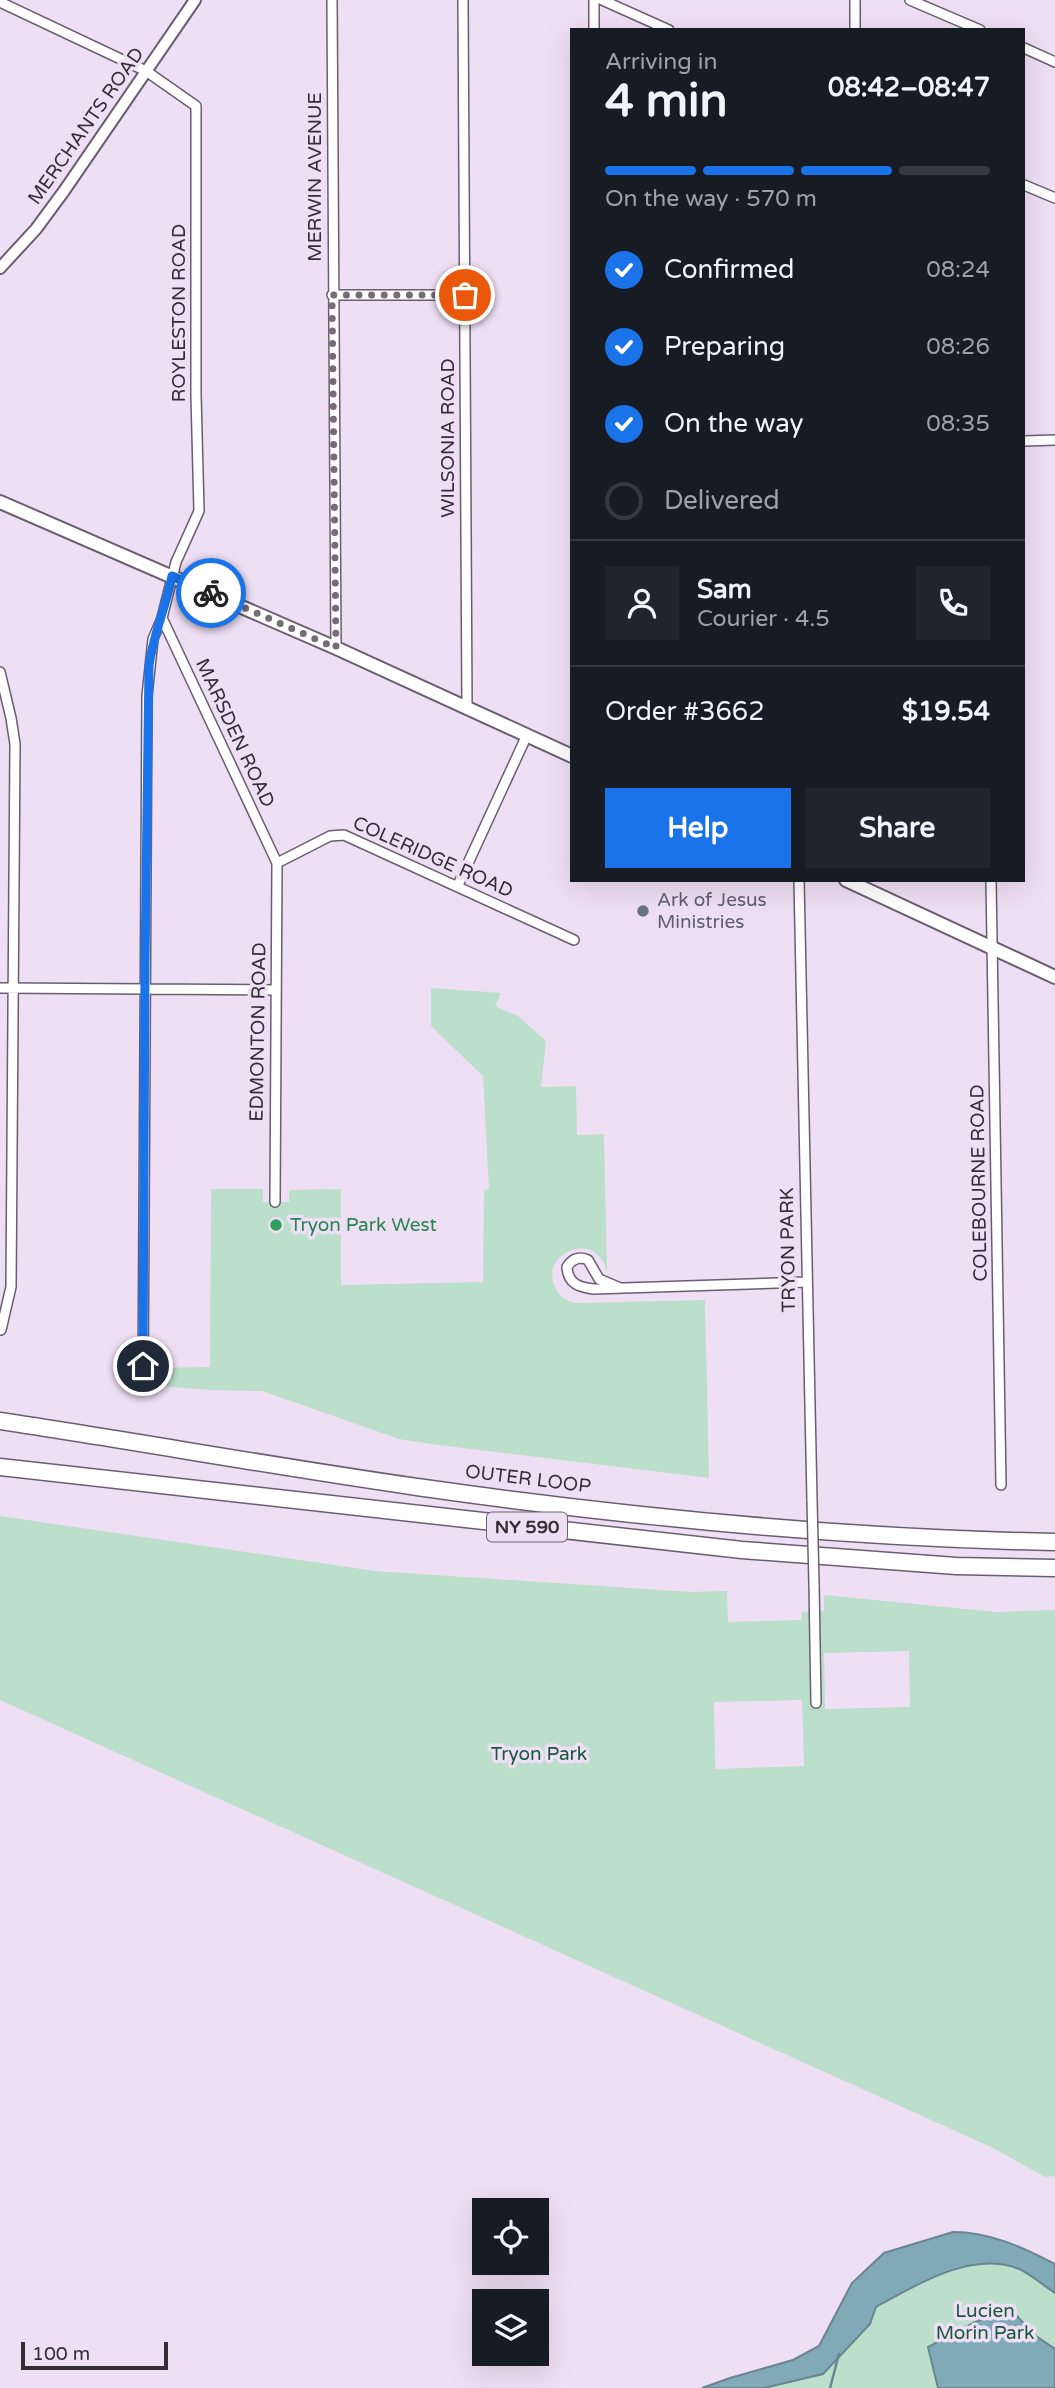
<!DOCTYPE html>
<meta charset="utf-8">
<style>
body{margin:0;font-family:"Varela Round",sans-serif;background:#20242c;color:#f1f3f6;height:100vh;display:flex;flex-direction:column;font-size:26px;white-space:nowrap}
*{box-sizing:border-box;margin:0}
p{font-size:23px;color:#9ea1a6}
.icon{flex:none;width:38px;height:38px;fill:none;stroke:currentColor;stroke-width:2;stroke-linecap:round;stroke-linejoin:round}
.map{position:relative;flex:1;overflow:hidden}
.drawer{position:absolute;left:570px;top:28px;width:455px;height:854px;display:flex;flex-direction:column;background:#171b24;border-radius:0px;box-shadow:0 7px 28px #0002}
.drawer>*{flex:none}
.controls{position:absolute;left:472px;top:2198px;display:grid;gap:14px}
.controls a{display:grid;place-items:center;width:77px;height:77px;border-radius:0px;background:#171b24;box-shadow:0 7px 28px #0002;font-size:35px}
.scale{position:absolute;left:21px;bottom:18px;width:147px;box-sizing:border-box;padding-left:7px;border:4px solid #342d36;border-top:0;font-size:19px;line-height:24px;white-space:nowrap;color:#342d36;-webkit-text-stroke:5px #efdff5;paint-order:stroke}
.pin{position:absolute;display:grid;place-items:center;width:60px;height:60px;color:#fff;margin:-30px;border:4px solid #fff;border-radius:50%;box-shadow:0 2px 7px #0007}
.courier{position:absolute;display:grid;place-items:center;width:70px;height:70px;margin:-35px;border:5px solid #1a73e8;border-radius:50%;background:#fff;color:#222;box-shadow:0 2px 9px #0007}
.headline em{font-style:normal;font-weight:700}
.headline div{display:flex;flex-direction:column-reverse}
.headline{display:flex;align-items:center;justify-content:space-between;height:119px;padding:0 35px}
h1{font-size:46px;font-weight:700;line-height:52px}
.bar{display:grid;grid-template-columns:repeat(4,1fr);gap:10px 7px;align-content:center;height:84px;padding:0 35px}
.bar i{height:9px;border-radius:5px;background:#363941}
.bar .on{background:#1a73e8}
.bar p{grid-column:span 4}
.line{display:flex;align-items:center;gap:18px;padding:0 35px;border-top:2px solid #363941}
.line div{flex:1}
.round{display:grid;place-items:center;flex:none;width:74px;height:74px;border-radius:0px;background:#20242c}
ol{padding:0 35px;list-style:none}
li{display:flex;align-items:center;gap:21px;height:77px}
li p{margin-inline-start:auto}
li .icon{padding:7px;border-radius:50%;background:#1a73e8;color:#fff;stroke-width:4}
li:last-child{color:#9ea1a6}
li i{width:38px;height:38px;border:4px solid #363941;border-radius:50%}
.cta{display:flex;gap:14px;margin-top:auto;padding:14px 35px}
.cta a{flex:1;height:80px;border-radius:0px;background:#1a73e8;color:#fff;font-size:28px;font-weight:700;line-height:80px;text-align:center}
.cta a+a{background:#20242c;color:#f1f3f6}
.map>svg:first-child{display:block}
.green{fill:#bbdfca;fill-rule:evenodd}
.water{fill:#81aab9;stroke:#6a8492;stroke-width:2}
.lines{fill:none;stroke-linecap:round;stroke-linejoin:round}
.stream{stroke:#6a8492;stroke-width:2.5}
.minor-casing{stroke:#6b5d71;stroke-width:12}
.tertiary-casing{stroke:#6b5d71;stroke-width:14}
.secondary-casing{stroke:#6b5d71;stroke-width:16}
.motorway-casing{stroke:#6b5d71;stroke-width:19}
.minor{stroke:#fff;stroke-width:9}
.tertiary{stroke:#fff;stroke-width:10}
.secondary{stroke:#fff;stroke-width:12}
.motorway{stroke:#fff;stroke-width:16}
.minor-bridge-casing{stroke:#6b5d71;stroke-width:12;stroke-linecap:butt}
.minor-bridge{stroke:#fff;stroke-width:9}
.done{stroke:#756b79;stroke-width:7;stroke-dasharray:0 12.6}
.route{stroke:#1a73e8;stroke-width:9}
.worship-dot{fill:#6b7280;stroke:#efdff5;stroke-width:2.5}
.leisure-dot{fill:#2e9e5b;stroke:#efdff5;stroke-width:2.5}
.labels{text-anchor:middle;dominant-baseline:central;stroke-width:7;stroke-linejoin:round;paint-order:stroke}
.shield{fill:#efdff5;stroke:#6c626f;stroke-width:2}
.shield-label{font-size:18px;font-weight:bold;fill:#342d36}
.street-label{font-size:19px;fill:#342d36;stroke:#efdff5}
.worship-label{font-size:19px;fill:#5b616d;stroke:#efdff5;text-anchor:start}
.leisure-label{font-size:19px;fill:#27864d;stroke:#efdff5;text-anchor:start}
.park-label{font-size:19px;fill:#18583c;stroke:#efdff5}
</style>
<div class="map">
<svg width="1055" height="2388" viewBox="0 0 1055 2388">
<rect width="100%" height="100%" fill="#efdff5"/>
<!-- green -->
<path class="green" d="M431 988 501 993 495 1006 518 1016 546 1041 541 1087 576 1086 577 1135 604 1134 607 1275C601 1227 536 1252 556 1289 560 1298 568 1302 578 1303L705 1300 709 1478 431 1444 399 1439 262 1391 210 1390 158 1386V1368L210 1367 211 1189H263V1202H289V1190L341 1189V1285L483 1282 484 1190 489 1189 483 1076 431 1026Z
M0 1516 375 1571 691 1592 727 1591 728 1622 801 1620 802 1612 824 1611V1595L996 1612 1055 1610V2176L1045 2177 993 2148 0 1700ZM909 1651 910 1707 825 1709 824 1653ZM802 1700 804 1766 715 1769 714 1702Z
M982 2253 1055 2279V2388H750L784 2379 859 2310Z"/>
<!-- water -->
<path class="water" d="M953 2232C990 2232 1022 2247 1055 2264V2293C1044 2286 1031 2274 1019 2269 972 2250 916 2285 876 2307L870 2324 823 2374 764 2388H702L730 2378 793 2360 819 2346 852 2283 884 2253Z
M1012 2311 1036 2336 1055 2349V2388H938L928 2347 977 2321Z"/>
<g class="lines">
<!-- stream -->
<path class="stream" d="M830 2388 839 2354"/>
<defs>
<path id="minor" d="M332 0 336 648
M463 0 467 708
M594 0V30
M602 0 669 30
M855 0V30
M910 0 980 30
M0 2 146 71 196 106V395L199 511 176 562 162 618 153 639 147 696 143 1386
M1024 48 1055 62
M1024 185 1055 198
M332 295H465
M1024 441 1055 440
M162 618 277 863 275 1202
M0 672 11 718 15 744 11 1287 1 1330
M277 863 330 836 344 835 574 940
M799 880 812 1500
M991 880 1001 1485
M458 885 527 735
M0 988 276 990
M620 1288 599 1279 588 1260C579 1256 572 1259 567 1267 568 1284 579 1287 593 1289L806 1282
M814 1584 816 1703"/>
<path id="tertiary" d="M0 268 36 229 64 191 195 0"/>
<path id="secondary" d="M0 502 336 648 572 756
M846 880 1055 977"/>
<path id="motorway" d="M0 1421C139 1442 278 1467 417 1487 628 1517 842 1538 1055 1542
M0 1467 742 1550 956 1566 1055 1568"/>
</defs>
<!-- minor casing -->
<use href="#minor" class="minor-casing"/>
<!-- tertiary casing -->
<use href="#tertiary" class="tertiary-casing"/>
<!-- secondary casing -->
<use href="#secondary" class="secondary-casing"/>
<!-- motorway casing -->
<use href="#motorway" class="motorway-casing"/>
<!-- minor -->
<use href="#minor" class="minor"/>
<!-- tertiary -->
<use href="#tertiary" class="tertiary"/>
<!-- secondary -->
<use href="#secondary" class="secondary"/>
<!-- motorway -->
<use href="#motorway" class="motorway"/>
<defs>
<path id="minor-bridge" d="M812 1500 814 1584"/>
</defs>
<!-- minor-bridge casing -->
<use href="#minor-bridge" class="minor-bridge-casing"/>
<!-- minor-bridge -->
<use href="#minor-bridge" class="minor-bridge"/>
</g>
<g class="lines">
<!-- done -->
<path class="done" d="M211 593 336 648 332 295H465"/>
<!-- route -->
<path class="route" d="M143 1366 145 963 149 666C153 635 166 607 172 576L211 593"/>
</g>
<!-- markers -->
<circle class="worship-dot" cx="643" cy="911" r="7"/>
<circle class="leisure-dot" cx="276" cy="1225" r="7"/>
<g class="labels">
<!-- shield labels -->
<rect class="shield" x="487" y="1512.5" width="80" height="29" rx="5"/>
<g class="shield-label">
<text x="527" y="1527">NY 590</text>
</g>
<!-- street labels -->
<g class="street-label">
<text transform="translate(86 126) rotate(-55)">MERCHANTS ROAD</text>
<text transform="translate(315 177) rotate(-90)">MERWIN AVENUE</text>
<text transform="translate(179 313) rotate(-90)">ROYLESTON ROAD</text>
<text transform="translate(448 438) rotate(-90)">WILSONIA ROAD</text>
<text transform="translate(235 733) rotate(65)">MARSDEN ROAD</text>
<text transform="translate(433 857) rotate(24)">COLERIDGE ROAD</text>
<text transform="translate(258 1032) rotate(-89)">EDMONTON ROAD</text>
<text transform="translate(979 1183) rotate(-91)">COLEBOURNE ROAD</text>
<text transform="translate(788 1250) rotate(-91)">TRYON PARK</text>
<text transform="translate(528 1479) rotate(7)">OUTER LOOP</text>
</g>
<!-- worship labels -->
<g class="worship-label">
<text x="657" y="900">Ark of Jesus<tspan x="657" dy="22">Ministries</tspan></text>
</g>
<!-- leisure labels -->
<g class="leisure-label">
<text x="290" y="1225">Tryon Park West</text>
</g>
<!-- park labels -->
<g class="park-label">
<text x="539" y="1754">Tryon Park</text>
<text x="985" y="2311">Lucien<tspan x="985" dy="22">Morin Park</tspan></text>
</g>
</g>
</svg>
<div class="controls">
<a><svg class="icon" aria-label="locate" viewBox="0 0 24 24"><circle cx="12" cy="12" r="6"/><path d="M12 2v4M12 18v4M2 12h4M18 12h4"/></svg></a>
<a><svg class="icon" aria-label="layers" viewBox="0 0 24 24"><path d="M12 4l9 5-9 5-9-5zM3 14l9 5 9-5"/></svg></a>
</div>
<div class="scale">100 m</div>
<div class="pin" style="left:465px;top:295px;background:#ea580c"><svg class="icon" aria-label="bag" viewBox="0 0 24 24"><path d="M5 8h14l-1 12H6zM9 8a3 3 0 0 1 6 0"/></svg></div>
<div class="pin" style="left:143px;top:1366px;background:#1f2937"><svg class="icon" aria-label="home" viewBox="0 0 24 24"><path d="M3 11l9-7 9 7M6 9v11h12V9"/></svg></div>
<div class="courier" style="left:211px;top:593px"><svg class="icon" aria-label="bike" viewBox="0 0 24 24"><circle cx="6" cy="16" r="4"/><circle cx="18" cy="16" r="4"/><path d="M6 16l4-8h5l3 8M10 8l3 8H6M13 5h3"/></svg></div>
<section class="drawer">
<div class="headline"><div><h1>4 min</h1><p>Arriving in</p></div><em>08:42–08:47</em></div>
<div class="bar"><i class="on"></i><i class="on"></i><i class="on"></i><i></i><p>On the way · 570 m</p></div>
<ol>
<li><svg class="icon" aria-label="check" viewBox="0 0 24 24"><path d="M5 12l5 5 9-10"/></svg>Confirmed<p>08:24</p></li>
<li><svg class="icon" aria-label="check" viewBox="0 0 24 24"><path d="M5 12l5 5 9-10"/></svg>Preparing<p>08:26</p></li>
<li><svg class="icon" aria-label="check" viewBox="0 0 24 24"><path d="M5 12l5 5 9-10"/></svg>On the way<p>08:35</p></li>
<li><i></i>Delivered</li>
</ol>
<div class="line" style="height:126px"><a class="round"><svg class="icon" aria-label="person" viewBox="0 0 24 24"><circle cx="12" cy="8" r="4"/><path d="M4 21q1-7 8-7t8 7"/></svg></a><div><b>Sam</b><p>Courier · 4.5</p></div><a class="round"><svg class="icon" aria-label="phone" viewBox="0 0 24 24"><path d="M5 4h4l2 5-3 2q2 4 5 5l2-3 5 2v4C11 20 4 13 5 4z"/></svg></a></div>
<div class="line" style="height:91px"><div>Order #3662</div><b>$19.54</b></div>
<div class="cta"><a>Help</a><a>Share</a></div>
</section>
</div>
